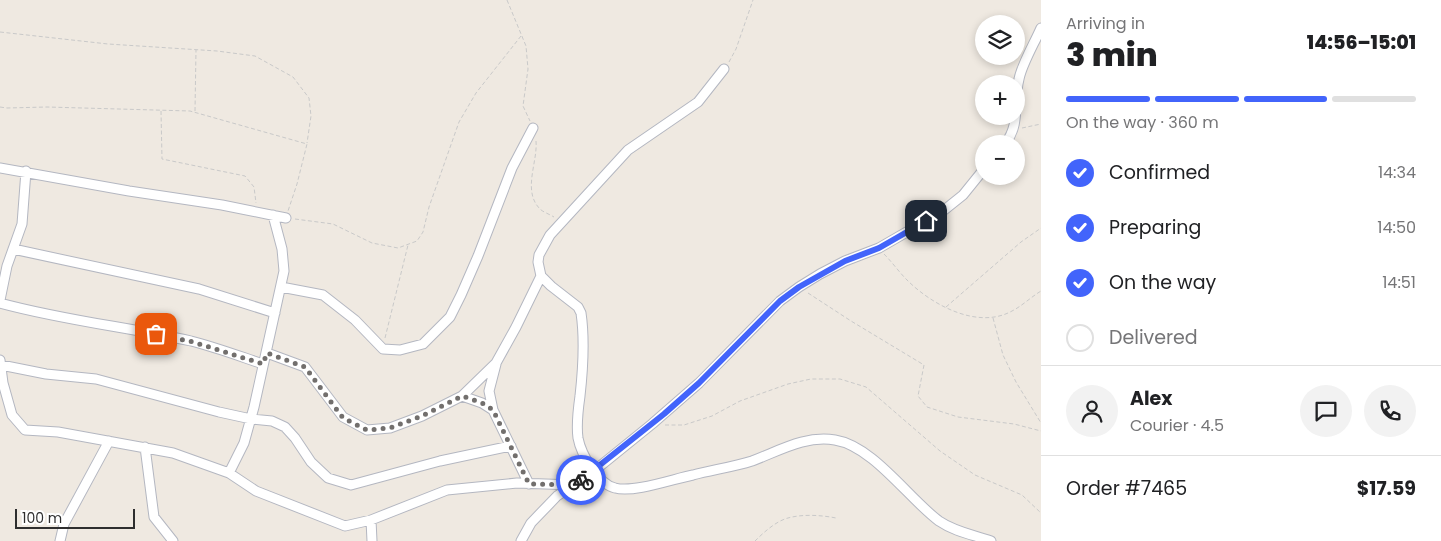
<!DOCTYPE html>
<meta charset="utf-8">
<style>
body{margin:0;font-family:Poppins,sans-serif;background:#f2f2f2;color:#202124;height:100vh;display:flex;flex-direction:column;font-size:19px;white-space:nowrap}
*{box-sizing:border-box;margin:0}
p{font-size:16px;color:#757577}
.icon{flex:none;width:28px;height:28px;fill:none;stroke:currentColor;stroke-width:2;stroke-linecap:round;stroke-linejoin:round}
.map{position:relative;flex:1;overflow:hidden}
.sheet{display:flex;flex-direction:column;background:#fff;width:400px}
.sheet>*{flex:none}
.tools{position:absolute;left:975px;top:15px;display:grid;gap:10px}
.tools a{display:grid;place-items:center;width:50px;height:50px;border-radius:50%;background:#fff;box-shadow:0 2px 8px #0003;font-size:25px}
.scale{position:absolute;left:15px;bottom:12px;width:120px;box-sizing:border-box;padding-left:5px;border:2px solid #2e2e2e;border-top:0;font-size:14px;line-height:18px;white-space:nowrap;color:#2e2e2e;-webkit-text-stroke:4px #fff;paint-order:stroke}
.pin{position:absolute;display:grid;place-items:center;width:42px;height:42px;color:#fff;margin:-21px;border-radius:10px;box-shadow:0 2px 8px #0006}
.courier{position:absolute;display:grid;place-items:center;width:50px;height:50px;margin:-25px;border:4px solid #4264fb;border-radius:50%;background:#fff;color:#222;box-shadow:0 1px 6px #0007}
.summary em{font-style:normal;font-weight:800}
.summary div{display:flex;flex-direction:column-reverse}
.summary{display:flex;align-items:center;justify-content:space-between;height:85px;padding:0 25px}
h1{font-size:32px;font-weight:800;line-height:38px}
.bar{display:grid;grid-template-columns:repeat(4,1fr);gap:8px 5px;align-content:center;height:60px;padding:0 25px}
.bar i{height:6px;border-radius:4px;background:#e0e0e0}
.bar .active{background:#4264fb}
.bar p{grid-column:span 4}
.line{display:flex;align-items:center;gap:12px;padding:0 25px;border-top:1px solid #e0e0e0}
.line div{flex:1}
.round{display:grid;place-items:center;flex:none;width:52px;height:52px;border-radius:26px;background:#f2f2f2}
ol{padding:0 25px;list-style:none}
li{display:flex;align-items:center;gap:15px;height:55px}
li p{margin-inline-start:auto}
li .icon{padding:5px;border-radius:50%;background:#4264fb;color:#fff;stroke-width:4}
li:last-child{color:#757577}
li i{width:28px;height:28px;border:2px solid #e0e0e0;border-radius:50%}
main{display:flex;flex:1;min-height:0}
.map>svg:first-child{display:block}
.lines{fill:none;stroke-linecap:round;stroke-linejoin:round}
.minor-casing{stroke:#b4b7c1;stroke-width:11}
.path{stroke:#c9c9c9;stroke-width:1;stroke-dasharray:4 2.5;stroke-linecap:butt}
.minor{stroke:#fff;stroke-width:9}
.done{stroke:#726f6d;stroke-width:5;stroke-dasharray:0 9}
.route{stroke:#4264fb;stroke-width:6}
</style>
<main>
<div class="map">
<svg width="1041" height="541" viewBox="0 0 1041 541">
<rect width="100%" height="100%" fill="#efe9e1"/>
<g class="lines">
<defs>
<path id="minor" d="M724 69 698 102 628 150 550 235 539 255 538 262 541 276 551 286 578 307 581 313C585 340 583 369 580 396 578 410 576 424 578 438 581 454 598 484 615 488 634 493 673 479 693 475 712 470 733 467 752 461 779 451 805 435 835 440 873 446 909 499 939 521 955 532 974 535 991 541
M1005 144C1021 124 1013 102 1019 79 1022 64 1034 44 1041 28
M0 168 129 191 222 205 286 218
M13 249 199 289 275 313
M281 287 323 295 355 320 383 349 400 350 423 344 450 317 461 295 478 256 512 168 533 128
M0 300 7 266 22 224 26 171
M0 303C62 320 127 327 191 341 215 347 239 356 263 364
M267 353 305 367 343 417 367 430 390 428 422 416 462 396 496 363 516 327 541 276
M0 360 3 383 12 415 25 430 58 432 173 453 229 473 256 491 345 526 371 520 447 490 517 483 574 485
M1 365 46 374 96 379 219 412 251 419 272 421 285 427 295 438 311 462 328 478 351 485 440 461 511 446
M462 396 482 403 493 410 529 484
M493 410 489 391 496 364
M145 447 154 517 173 541
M229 473 244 443 254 407 284 271 282 249 273 215
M371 520 372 541
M60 541 64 524 109 441
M521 541 531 523 557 496 594 471 652 424 699 383 780 301 799 287 820 274 845 261 879 248 943 211 963 195 984 169"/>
</defs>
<!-- minor casing -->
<use href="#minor" class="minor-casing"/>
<!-- path -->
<path class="path" d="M507 0 526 46 528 69 523 106 530 121
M0 32 108 44 217 51 255 56 293 77 309 98 311 116 307 143
M729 62 736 49 753 0
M0 107 7 108 47 107 190 111 307 144 297 184 288 211
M161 111 162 159 245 176 254 187 256 203
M195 111 196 50
M1022 128 1041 124
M536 141C538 162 522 191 540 209 543 212 549 214 554 217
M295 219 333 224 372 243 398 248 417 241 423 232 429 207 459 122 476 93 521 36
M884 254C892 262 899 272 907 280 932 305 978 330 1012 311 1022 306 1031 297 1041 291
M808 293 851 321 924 365 918 396 927 407 958 417 1014 424 1041 431
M946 307 1021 242 1041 228
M993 318 1003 355 1016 382 1041 423
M385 338 408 245
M665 425H684L712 416 740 401 788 384 811 379H840L866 387 940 451 975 475 1022 495 1041 513
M755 541C763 533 776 521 788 518 802 514 821 515 836 518"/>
<!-- minor -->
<use href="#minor" class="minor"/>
</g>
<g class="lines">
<!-- done -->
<path class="done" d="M156 334 193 342 263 364 267 353 305 367 343 418 367 430 390 428 422 416 462 396 482 403 493 410 529 484 574 485 581 480"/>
<!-- route -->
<path class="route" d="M581 480 664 414 699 383 780 301 799 287 845 261 879 248 926 221"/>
</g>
</svg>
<div class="tools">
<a><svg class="icon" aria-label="layers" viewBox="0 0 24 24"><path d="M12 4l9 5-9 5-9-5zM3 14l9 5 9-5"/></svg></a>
<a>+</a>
<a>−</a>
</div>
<div class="scale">100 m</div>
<div class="pin" style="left:156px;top:334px;background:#ea580c"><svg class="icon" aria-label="bag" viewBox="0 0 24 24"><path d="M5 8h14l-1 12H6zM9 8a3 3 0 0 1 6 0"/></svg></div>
<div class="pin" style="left:926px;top:221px;background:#1f2937"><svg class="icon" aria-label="home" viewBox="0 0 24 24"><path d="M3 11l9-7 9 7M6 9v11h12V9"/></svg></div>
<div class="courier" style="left:581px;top:480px"><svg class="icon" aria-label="bike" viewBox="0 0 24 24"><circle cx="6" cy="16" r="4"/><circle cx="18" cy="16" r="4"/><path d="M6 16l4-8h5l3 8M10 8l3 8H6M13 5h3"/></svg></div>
</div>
<section class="sheet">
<div class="summary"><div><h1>3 min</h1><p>Arriving in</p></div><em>14:56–15:01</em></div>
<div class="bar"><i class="active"></i><i class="active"></i><i class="active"></i><i></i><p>On the way · 360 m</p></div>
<ol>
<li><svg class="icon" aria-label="check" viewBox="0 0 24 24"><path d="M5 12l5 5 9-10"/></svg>Confirmed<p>14:34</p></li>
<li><svg class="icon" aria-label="check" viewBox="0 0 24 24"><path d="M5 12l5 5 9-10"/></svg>Preparing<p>14:50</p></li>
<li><svg class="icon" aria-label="check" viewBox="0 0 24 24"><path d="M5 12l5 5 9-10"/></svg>On the way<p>14:51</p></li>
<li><i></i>Delivered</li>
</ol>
<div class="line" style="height:90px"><a class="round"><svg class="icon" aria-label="person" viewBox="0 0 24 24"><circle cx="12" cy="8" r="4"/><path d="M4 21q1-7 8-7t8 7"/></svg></a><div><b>Alex</b><p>Courier · 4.5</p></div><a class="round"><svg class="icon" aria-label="chat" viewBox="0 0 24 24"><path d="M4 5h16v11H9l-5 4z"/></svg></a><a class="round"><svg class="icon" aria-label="phone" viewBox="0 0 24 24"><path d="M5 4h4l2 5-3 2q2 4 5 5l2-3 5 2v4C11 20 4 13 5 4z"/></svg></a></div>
<div class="line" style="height:65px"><div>Order #7465</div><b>$17.59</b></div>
</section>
</main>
